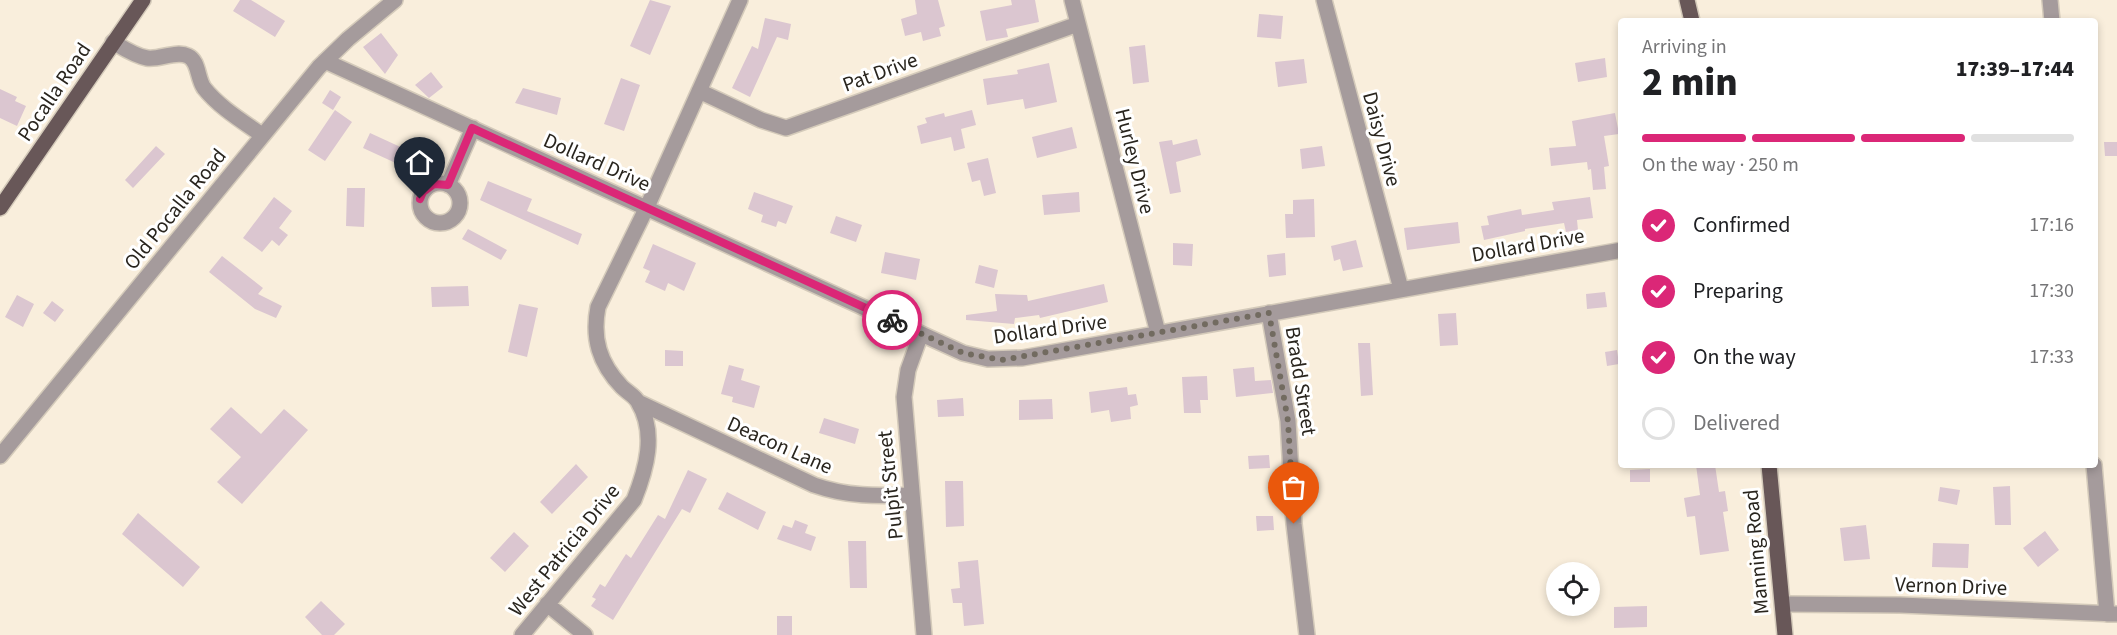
<!DOCTYPE html>
<meta charset="utf-8">
<style>
body{margin:0;font-family:"Source Sans 3",sans-serif;background:#f2f2f2;color:#202124;height:100vh;display:flex;flex-direction:column;font-size:22px;white-space:nowrap}
*{box-sizing:border-box;margin:0}
p{font-size:20px;color:#757577}
.icon{flex:none;width:33px;height:33px;fill:none;stroke:currentColor;stroke-width:2;stroke-linecap:round;stroke-linejoin:round}
.map{position:relative;flex:1;overflow:hidden}
.sheet{position:absolute;left:1618px;top:18px;width:480px;height:450px;display:flex;flex-direction:column;background:#fff;border-radius:6px;box-shadow:0 3px 9px #0003}
.sheet>*{flex:none}
.tools{position:absolute;left:1546px;top:562px;display:grid;gap:12px}
.tools a{display:grid;place-items:center;width:54px;height:54px;border-radius:50%;background:#fff;box-shadow:0 3px 9px #0003;font-size:30px}
.pin{position:absolute;display:grid;place-items:center;width:51px;height:51px;color:#fff;margin:-62px -26px;border-radius:50% 50% 50% 0;rotate:-45deg;box-shadow:0 0 6px #0007}
.pin .icon{rotate:45deg}
.courier{position:absolute;display:grid;place-items:center;width:60px;height:60px;margin:-30px;border:4px solid #db2777;border-radius:50%;background:#fff;color:#222;box-shadow:0 2px 8px #0007}
.overview em{font-style:normal;font-weight:800}
.overview div{display:flex;flex-direction:column-reverse}
.overview{display:flex;align-items:center;justify-content:space-between;height:102px;padding:0 24px}
h1{font-size:39px;font-weight:800;line-height:45px}
.bar{display:grid;grid-template-columns:repeat(4,1fr);gap:9px 6px;align-content:center;height:72px;padding:0 24px}
.bar i{height:8px;border-radius:4px;background:#e0e0e0}
.bar .active{background:#db2777}
.bar p{grid-column:span 4}
ol{padding:0 24px;list-style:none}
li{display:flex;align-items:center;gap:18px;height:66px}
li p{margin-inline-start:auto}
li .icon{padding:6px;border-radius:50%;background:#db2777;color:#fff;stroke-width:4}
li:last-child{color:#757577}
li i{width:33px;height:33px;border:3px solid #e0e0e0;border-radius:50%}
.map>svg:first-child{display:block}
.building{fill:#dbc6d0}
.lines{fill:none;stroke-linecap:round;stroke-linejoin:round}
.minor-casing{stroke:#d4caba;stroke-width:18}
.major-casing{stroke:#d4caba;stroke-width:18}
.minor{stroke:#a59b9c;stroke-width:15}
.major{stroke:#685758;stroke-width:15}
.done{stroke:#726b60;stroke-width:6;stroke-dasharray:0 10.8}
.route{stroke:#db2777;stroke-width:8}
.labels{text-anchor:middle;dominant-baseline:central;stroke-width:6;stroke-linejoin:round;paint-order:stroke}
.street-label{font-size:21px;fill:#29251e;stroke:#fff}
</style>
<div class="map">
<svg width="2117" height="635" viewBox="0 0 2117 635">
<rect width="100%" height="100%" fill="#f9eedc"/>
<!-- building -->
<path class="building" d="M240 0H251L285 21 275 37 233 11Z
M650 0 671 6 650 55 630 46Z
M915 0H938L945 26 939 28 941 36 923 41 921 32 905 36 901 19 917 14Z
M1011 0H1035L1039 22 1006 29 1008 37 986 41 980 11 1012 5Z
M1259 14 1283 16 1281 39 1257 37Z
M765 18 791 24 788 40 777 37 750 97 732 88 752 46 758 49Z
M381 33 398 55 385 74 363 47Z
M1145 45 1149 82 1133 84 1129 47Z
M1605 58 1607 77 1578 82 1575 63Z
M1304 59 1307 83 1278 87 1275 62Z
M1049 63 1057 102 1025 109 1023 99 987 105 983 79 1018 74 1017 70Z
M431 72 443 87 429 98 415 85Z
M621 78 640 85 624 131 604 124Z
M523 88 561 98 557 115 515 103Z
M0 89 17 97 15 101 26 106 17 126 0 118Z
M330 90 341 97 333 110 322 103Z
M335 110 352 122 325 161 308 150Z
M972 110 976 125 961 129 965 148 954 151 951 137 921 144 917 126 927 123 925 118 944 113 945 117Z
M1615 113 1619 134 1604 136 1609 166 1604 167 1606 189 1593 190 1591 169 1588 170 1587 162 1551 166 1549 148 1576 146 1572 121Z
M1072 127 1077 148 1037 158 1032 137Z
M370 133 407 150 400 165 363 148Z
M1197 139 1201 155 1176 162 1181 192 1170 194 1159 142 1172 140 1173 145Z
M2104 142H2117V156H2105Z
M156 146 165 154 133 188 125 180Z
M1322 146 1325 166 1302 169 1300 149Z
M988 158 996 193 984 196 980 180 972 182 967 163Z
M488 181 532 199 527 211 582 234 578 245 480 200Z
M347 188H365L364 227 346 226Z
M754 192 793 206 786 224 778 221 776 227 761 222 763 215 748 209Z
M1079 192 1080 212 1044 215 1042 195Z
M274 197 292 211 279 228 288 235 279 246 272 240 262 252 243 238Z
M1590 197 1593 218 1577 220 1578 230 1566 232 1564 223 1525 229V231L1484 240 1481 226 1489 225 1487 216 1521 209 1522 215 1554 210 1552 202Z
M1314 199 1315 237 1286 238 1285 214H1293V200Z
M836 216 862 225 856 242 830 233Z
M1458 222 1460 243 1407 250 1404 228Z
M468 229 507 250 501 260 462 239Z
M1356 240 1363 267 1343 271 1340 259 1334 261 1331 246Z
M1173 243 1193 244 1192 266 1173 265Z
M653 244 696 263 684 291 668 283 665 291 645 282 650 271 643 268Z
M885 252 920 259 916 280 881 273Z
M1285 253 1286 275 1269 277 1267 255Z
M222 256 263 288 258 294 282 306 276 318 255 309 209 272Z
M979 265 998 270 994 288 975 283Z
M1104 284 1108 302 1040 318 1039 315 1015 318 1014 324 966 320V315L997 311 995 294 1027 295 1028 301Z
M468 286 469 306 432 307 431 287Z
M1605 292 1607 307 1587 309 1586 294Z
M17 295 34 304 23 327 5 317Z
M52 301 64 310 55 322 43 313Z
M519 304 538 308 527 357 508 352Z
M1456 313 1458 345 1440 346 1438 314Z
M1358 343H1370L1373 395 1361 396Z
M665 350 683 351V366H665Z
M1617 350 1619 364 1607 366 1605 352Z
M729 365 744 369 741 380 760 386 754 408 732 402 733 397 721 394Z
M1254 367 1255 381 1271 380 1273 393 1236 397 1233 369Z
M1207 376 1208 400H1200L1201 413H1184L1182 377Z
M1127 387 1128 395 1136 394 1138 405 1130 407 1131 419 1111 422 1109 410 1091 413 1089 392Z
M963 398 964 416 938 417 937 400Z
M1052 399 1053 419 1019 420V400Z
M231 407 261 434 284 409 308 430 242 504 217 482 241 457 210 429Z
M824 418 859 429 855 444 819 433Z
M1269 455 1270 468 1249 469 1248 456Z
M576 464 588 477 552 514 540 502Z
M1696 465H1715L1719 492 1725 491 1728 511 1723 512 1729 551 1700 555 1695 516 1687 517 1684 498 1700 495Z
M1650 469V482H1630V470Z
M688 470 707 479 690 513 682 509 613 620 591 606 596 599 592 597 600 584 605 587 626 554 631 558 658 515 665 519Z
M945 481H963L964 526 946 527Z
M2010 486 2011 525H1995L1993 487Z
M1940 487 1960 490 1957 505 1938 501Z
M727 492 766 512 758 530 718 509Z
M138 513 200 567 183 587 122 534Z
M1256 516H1273L1274 530 1257 531Z
M795 520 808 525 805 533 816 537 811 551 777 539 783 525 792 528Z
M1866 525 1870 559 1844 561 1840 528Z
M2045 531 2059 550 2038 567 2023 548Z
M514 532 529 546 505 572 490 558Z
M848 541H866L867 588H850Z
M1933 543 1969 544 1968 568 1932 567Z
M978 560 984 624 964 626 962 603H953L951 589 960 588 958 562Z
M321 601 345 624 334 635H322L305 617Z
M1647 606V627L1614 628V607Z
M777 616H792V635H777Z"/>
<g class="lines">
<defs>
<path id="minor" d="M1072 0 1158 333
M1324 0 1401 289
M2050 0 2052 21
M113 42C123 48 135 56 147 58 160 60 176 50 188 56 199 61 197 78 204 88 219 107 242 121 262 135
M325 61 963 353 988 359 1022 358 1622 250
M699 91 761 120 786 128 1078 24
M420 203a20 20 0 1 1 40 0a20 20 0 1 1-40 0Z
M448 185 473 128
M1269 313 1288 421 1294 524 1307 635
M921 334 908 370 904 397 924 635
M638 402 814 485C848 497 877 496 912 495
M0 456 319 67 348 39 395 0
M2094 465 2107 614
M547 604 585 635
M1783 604 1900 605 2117 614
M522 635 634 500C646 470 657 433 638 402 635 396 627 392 622 387 599 363 592 338 598 307L647 207 740 0"/>
<path id="major" d="M1687 0 1692 21
M0 208 143 0
M1769 465 1785 635"/>
</defs>
<!-- minor casing -->
<use href="#minor" class="minor-casing"/>
<!-- major casing -->
<use href="#major" class="major-casing"/>
<!-- minor -->
<use href="#minor" class="minor"/>
<!-- major -->
<use href="#major" class="major"/>
</g>
<g class="lines">
<!-- done -->
<path class="done" d="M892 320 963 353 1002 360 1269 313 1288 421 1294 524"/>
<!-- route -->
<path class="route" d="M420 199 423 192 434 184 448 185 472 128 892 320"/>
</g>
<g class="labels">
<!-- street labels -->
<g class="street-label">
<text transform="translate(880 72) rotate(-20)">Pat Drive</text>
<text transform="translate(54 92) rotate(-56)">Pocalla Road</text>
<text transform="translate(1382 139) rotate(75)">Daisy Drive</text>
<text transform="translate(1135 161) rotate(76)">Hurley Drive</text>
<text transform="translate(597 162) rotate(24)">Dollard Drive</text>
<text transform="translate(175 209) rotate(-51)">Old Pocalla Road</text>
<text transform="translate(1528 245) rotate(-10)">Dollard Drive</text>
<text transform="translate(1050 329) rotate(-8)">Dollard Drive</text>
<text transform="translate(1301 381) rotate(81)">Bradd Street</text>
<text transform="translate(780 445) rotate(24)">Deacon Lane</text>
<text transform="translate(890 485) rotate(-96)">Pulpit Street</text>
<text transform="translate(564 550) rotate(-51)">West Patricia Drive</text>
<text transform="translate(1756 552) rotate(-95)">Manning Road</text>
<text transform="translate(1951 586) rotate(2)">Vernon Drive</text>
</g>
</g>
</svg>
<div class="tools">
<a><svg class="icon" aria-label="locate" viewBox="0 0 24 24"><circle cx="12" cy="12" r="6"/><path d="M12 2v4M12 18v4M2 12h4M18 12h4"/></svg></a>
</div>
<div class="pin" style="left:1294px;top:524px;background:#ea580c"><svg class="icon" aria-label="bag" viewBox="0 0 24 24"><path d="M5 8h14l-1 12H6zM9 8a3 3 0 0 1 6 0"/></svg></div>
<div class="pin" style="left:420px;top:199px;background:#1f2937"><svg class="icon" aria-label="home" viewBox="0 0 24 24"><path d="M3 11l9-7 9 7M6 9v11h12V9"/></svg></div>
<div class="courier" style="left:892px;top:320px"><svg class="icon" aria-label="bike" viewBox="0 0 24 24"><circle cx="6" cy="16" r="4"/><circle cx="18" cy="16" r="4"/><path d="M6 16l4-8h5l3 8M10 8l3 8H6M13 5h3"/></svg></div>
<section class="sheet">
<div class="overview"><div><h1>2 min</h1><p>Arriving in</p></div><em>17:39–17:44</em></div>
<div class="bar"><i class="active"></i><i class="active"></i><i class="active"></i><i></i><p>On the way · 250 m</p></div>
<ol>
<li><svg class="icon" aria-label="check" viewBox="0 0 24 24"><path d="M5 12l5 5 9-10"/></svg>Confirmed<p>17:16</p></li>
<li><svg class="icon" aria-label="check" viewBox="0 0 24 24"><path d="M5 12l5 5 9-10"/></svg>Preparing<p>17:30</p></li>
<li><svg class="icon" aria-label="check" viewBox="0 0 24 24"><path d="M5 12l5 5 9-10"/></svg>On the way<p>17:33</p></li>
<li><i></i>Delivered</li>
</ol>
</section>
</div>
